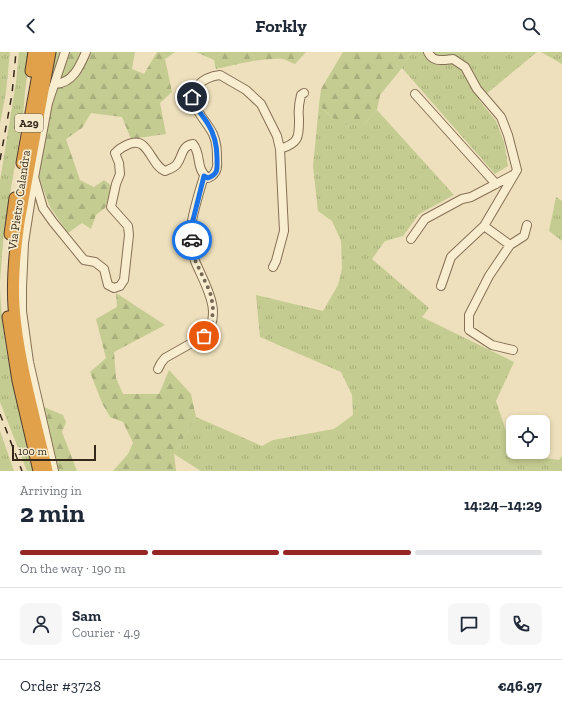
<!DOCTYPE html>
<meta charset="utf-8">
<style>
body{margin:0;font-family:"Zilla Slab",serif;background:#f6f6f7;color:#1f2937;height:100vh;display:flex;flex-direction:column;font-size:15px;white-space:nowrap}
*{box-sizing:border-box;margin:0}
p{font-size:13px;color:#747a83}
.icon{flex:none;width:22px;height:22px;fill:none;stroke:currentColor;stroke-width:2;stroke-linecap:round;stroke-linejoin:round}
.map{position:relative;height:419px;overflow:hidden}
.side{display:flex;flex-direction:column;background:#fff;flex:1}
.side>*{flex:none}
.buttons{position:absolute;left:506px;top:363px;display:grid;gap:8px}
.buttons a{display:grid;place-items:center;width:44px;height:44px;border-radius:8px;background:#fff;box-shadow:0 2px 6px #0003;font-size:20px}
.scale{position:absolute;left:12px;bottom:10px;width:84px;box-sizing:border-box;padding-left:4px;border:2px solid #35281b;border-top:0;font-size:11px;line-height:14px;white-space:nowrap;color:#35281b;-webkit-text-stroke:3px #f5eacc;paint-order:stroke}
.pin{position:absolute;display:grid;place-items:center;width:34px;height:34px;color:#fff;margin:-17px;border:2px solid #fff;border-radius:50%;box-shadow:0 1px 4px #0007}
.courier{position:absolute;display:grid;place-items:center;width:40px;height:40px;margin:-20px;border:3px solid #1a73e8;border-radius:50%;background:#fff;color:#222;box-shadow:0 1px 5px #0007}
.summary em{font-style:normal;font-weight:700}
.summary div{display:flex;flex-direction:column-reverse}
.summary{display:flex;align-items:center;justify-content:space-between;height:68px;padding:0 20px}
h1{font-size:26px;font-weight:700;line-height:30px}
.bar{display:grid;grid-template-columns:repeat(4,1fr);gap:6px 4px;align-content:center;height:48px;padding:0 20px}
.bar i{height:5px;border-radius:3px;background:#e0e1e3}
.bar .current{background:#952625}
.bar p{grid-column:span 4}
.line{display:flex;align-items:center;gap:10px;padding:0 20px;border-top:1px solid #e0e1e3}
.line div{flex:1}
.round{display:grid;place-items:center;flex:none;width:42px;height:42px;border-radius:8px;background:#f6f6f7}
header{display:flex;justify-content:space-between;align-items:center;height:52px;padding:0 20px;background:#fff;font-size:18px;font-weight:700}
.map>svg:first-child{display:block}
.grass{fill:url(#grass-tufts)}
.forest{fill:url(#forest-firs)}
.lines{fill:none;stroke-linecap:round;stroke-linejoin:round}
.minor-casing{stroke:#867056;stroke-width:10}
.highway-casing{stroke:#533e2b;stroke-width:13}
.minor{stroke:#f9edcf;stroke-width:8}
.highway{stroke:#e0a14a;stroke-width:11}
.rail{stroke:#35281b;stroke-width:1.5;stroke-dasharray:7 7;stroke-linecap:butt}
.done{stroke:#766853;stroke-width:4;stroke-dasharray:0 7.2}
.route{stroke:#1a73e8;stroke-width:5}
.labels{text-anchor:middle;dominant-baseline:central;stroke-width:3.5;stroke-linejoin:round;paint-order:stroke}
.shield{fill:#f5eacc;stroke:#6f6250;stroke-width:1}
.shield-label{font-size:11px;font-weight:bold;fill:#35281b}
.street-label{font-size:12px;fill:#35281b;stroke:#f5eacc}
</style>
<header><svg class="icon" aria-label="back" viewBox="0 0 24 24"><path d="M15 5l-7 7 7 7"/></svg>Forkly<svg class="icon" aria-label="search" viewBox="0 0 24 24"><circle cx="10" cy="10" r="6"/><path d="M15 15l6 6"/></svg></header>
<div class="map">
<svg width="562" height="419" viewBox="0 0 562 419">
<defs>
<pattern id="grass-tufts" width="24" height="20" patternUnits="userSpaceOnUse"><rect width="24" height="20" fill="#c4cc91"/><path d="M3 7l-1-3M5 7V3M7 7l1-3M15 17l-1-3M17 17v-4M19 17l1-3" fill="none" stroke="#a9af7c"/></pattern>
<pattern id="forest-firs" width="22" height="20" patternUnits="userSpaceOnUse"><rect width="22" height="20" fill="#c4cc91"/><path d="M5 1l3.5 6h-7zM16 11l3.5 6h-7z" fill="#a9af7c"/></pattern>
</defs>
<rect width="100%" height="100%" fill="#eee0bc"/>
<!-- grass -->
<path class="grass" d="M0 0H10L6 40 0 72Z
M19 0H30L25 40 23 65 4 178 0 230V129L16 30Z
M53 0H62L49 39Z
M411 0H537L479 48 496 69 504 90 508 114 495 122 402 16Z
M541 0H562V12Z
M319 53 331 65 364 72 377 58 454 143 419 162 403 184 385 189 372 207 429 256 422 265 514 310 496 349 513 400 515 402 559 408 562 404V419H201L174 402 196 365 262 394 273 388 334 377 353 363 352 343 341 320 260 285 256 243 323 259 338 233 342 217 341 189 332 169 318 159 313 114Z
M556 145 562 149V189L549 179Z
M0 235C2 298 19 358 34 419H27L0 350Z
M0 379 14 419H0Z"/>
<!-- forest -->
<path class="forest" d="M68 0H135L132 17 144 22 157 0H175L165 7 172 40 160 51 166 82 131 87 122 65 91 61 82 76 66 87 80 128 94 135 104 128 112 134 105 156 96 163 91 177 82 171 68 181 50 155 38 123 51 49 65 14Z
M196 0H306L295 12C291 11 287 8 283 7 264 5 235 13 216 17L214 8Z
M343 0H411L402 16 380 43 377 58 364 72 347 73 331 65 319 53 321 37Z
M116 241 165 273 114 300 116 326 123 342H159L169 318 191 342 196 365 174 402 176 419H113L128 402 133 391 123 370 110 365 102 351 90 320 106 306 96 267 117 255Z
M44 355 63 363 66 370 62 380 77 419H58Z"/>
<g class="lines">
<defs>
<path id="minor" d="M428 0C433 11 443 8 453 7L465 15 477 37 501 65 508 83 517 118 484 174 451 205 441 234
M55 32C73 31 80 14 86 0
M415 42 496 132
M280 97C300 91 299 84 299 66 298 58 299 51 301 43L304 41
M34 125 43 156 53 170 84 208 95 210 104 217 108 233 114 236 120 234 124 228 129 183 128 174 111 155 116 132 120 122 119 111 115 101C119 97 124 94 129 92 149 84 150 113 165 119 170 117 174 116 177 112 183 104 181 94 193 92 202 103 195 117 208 126 215 123 218 117 217 109 217 99 217 91 213 82 206 67 183 49 198 33 204 27 211 24 220 23L246 38 261 52 277 84 280 97 284 179 276 209 273 215
M484 174 510 193
M411 187 425 167 462 147 471 145 513 123
M513 298 492 293 469 278V263L489 224 510 193 524 184 527 173
M158 317 161 311 165 306 204 284C225 262 204 231 195 209 192 200 191 187 191 178 191 165 200 138 204 124
M54 419 29 310 22 259V236L24 191 35 120 48 51 65 0"/>
<path id="highway" d="M31 19 34 0
M22 111 42 0
M10 182 15 146
M8 265 18 329 39 419
M47 419C35 365 18 310 14 255 12 226 15 198 19 170L50 0"/>
</defs>
<!-- minor casing -->
<use href="#minor" class="minor-casing"/>
<!-- highway casing -->
<use href="#highway" class="highway-casing"/>
<!-- minor -->
<use href="#minor" class="minor"/>
<!-- highway -->
<use href="#highway" class="highway"/>
<!-- rail -->
<path class="rail" d="M0 108 12 42 16 0
M0 362 22 419"/>
</g>
<g class="lines">
<!-- done -->
<path class="done" d="M192 188 195 208 210 240 213 254 212 271 209 278 204 284"/>
<!-- route -->
<path class="route" d="M192 45C196 58 202 62 208 72 215 83 217 94 217 106 217 116 219 122 208 126L204 124 191 176 192 188"/>
</g>
<g class="labels">
<!-- shield labels -->
<rect class="shield" x="15" y="62" width="28" height="18" rx="3"/>
<g class="shield-label">
<text x="29" y="71">A29</text>
</g>
<!-- street labels -->
<g class="street-label">
<text transform="translate(19 148) rotate(-82)">Via Pietro Calandra</text>
</g>
</g>
</svg>
<div class="buttons">
<a><svg class="icon" aria-label="locate" viewBox="0 0 24 24"><circle cx="12" cy="12" r="6"/><path d="M12 2v4M12 18v4M2 12h4M18 12h4"/></svg></a>
</div>
<div class="scale">100 m</div>
<div class="pin" style="left:204px;top:284px;background:#ea580c"><svg class="icon" aria-label="bag" viewBox="0 0 24 24"><path d="M5 8h14l-1 12H6zM9 8a3 3 0 0 1 6 0"/></svg></div>
<div class="pin" style="left:192px;top:45px;background:#1f2937"><svg class="icon" aria-label="home" viewBox="0 0 24 24"><path d="M3 11l9-7 9 7M6 9v11h12V9"/></svg></div>
<div class="courier" style="left:192px;top:188px"><svg class="icon" aria-label="car" viewBox="0 0 24 24"><path d="M5 17H2v-5l4-1 3-4h7l3 4 3 1v5h-3M9 17h6M6 11h13"/><circle cx="7" cy="17" r="2"/><circle cx="17" cy="17" r="2"/></svg></div>
</div>
<section class="side">
<div class="summary"><div><h1>2 min</h1><p>Arriving in</p></div><em>14:24–14:29</em></div>
<div class="bar"><i class="current"></i><i class="current"></i><i class="current"></i><i></i><p>On the way · 190 m</p></div>
<div class="line" style="height:72px"><a class="round"><svg class="icon" aria-label="person" viewBox="0 0 24 24"><circle cx="12" cy="8" r="4"/><path d="M4 21q1-7 8-7t8 7"/></svg></a><div><b>Sam</b><p>Courier · 4.9</p></div><a class="round"><svg class="icon" aria-label="chat" viewBox="0 0 24 24"><path d="M4 5h16v11H9l-5 4z"/></svg></a><a class="round"><svg class="icon" aria-label="phone" viewBox="0 0 24 24"><path d="M5 4h4l2 5-3 2q2 4 5 5l2-3 5 2v4C11 20 4 13 5 4z"/></svg></a></div>
<div class="line" style="height:52px"><div>Order #3728</div><b>€46.97</b></div>
</section>
